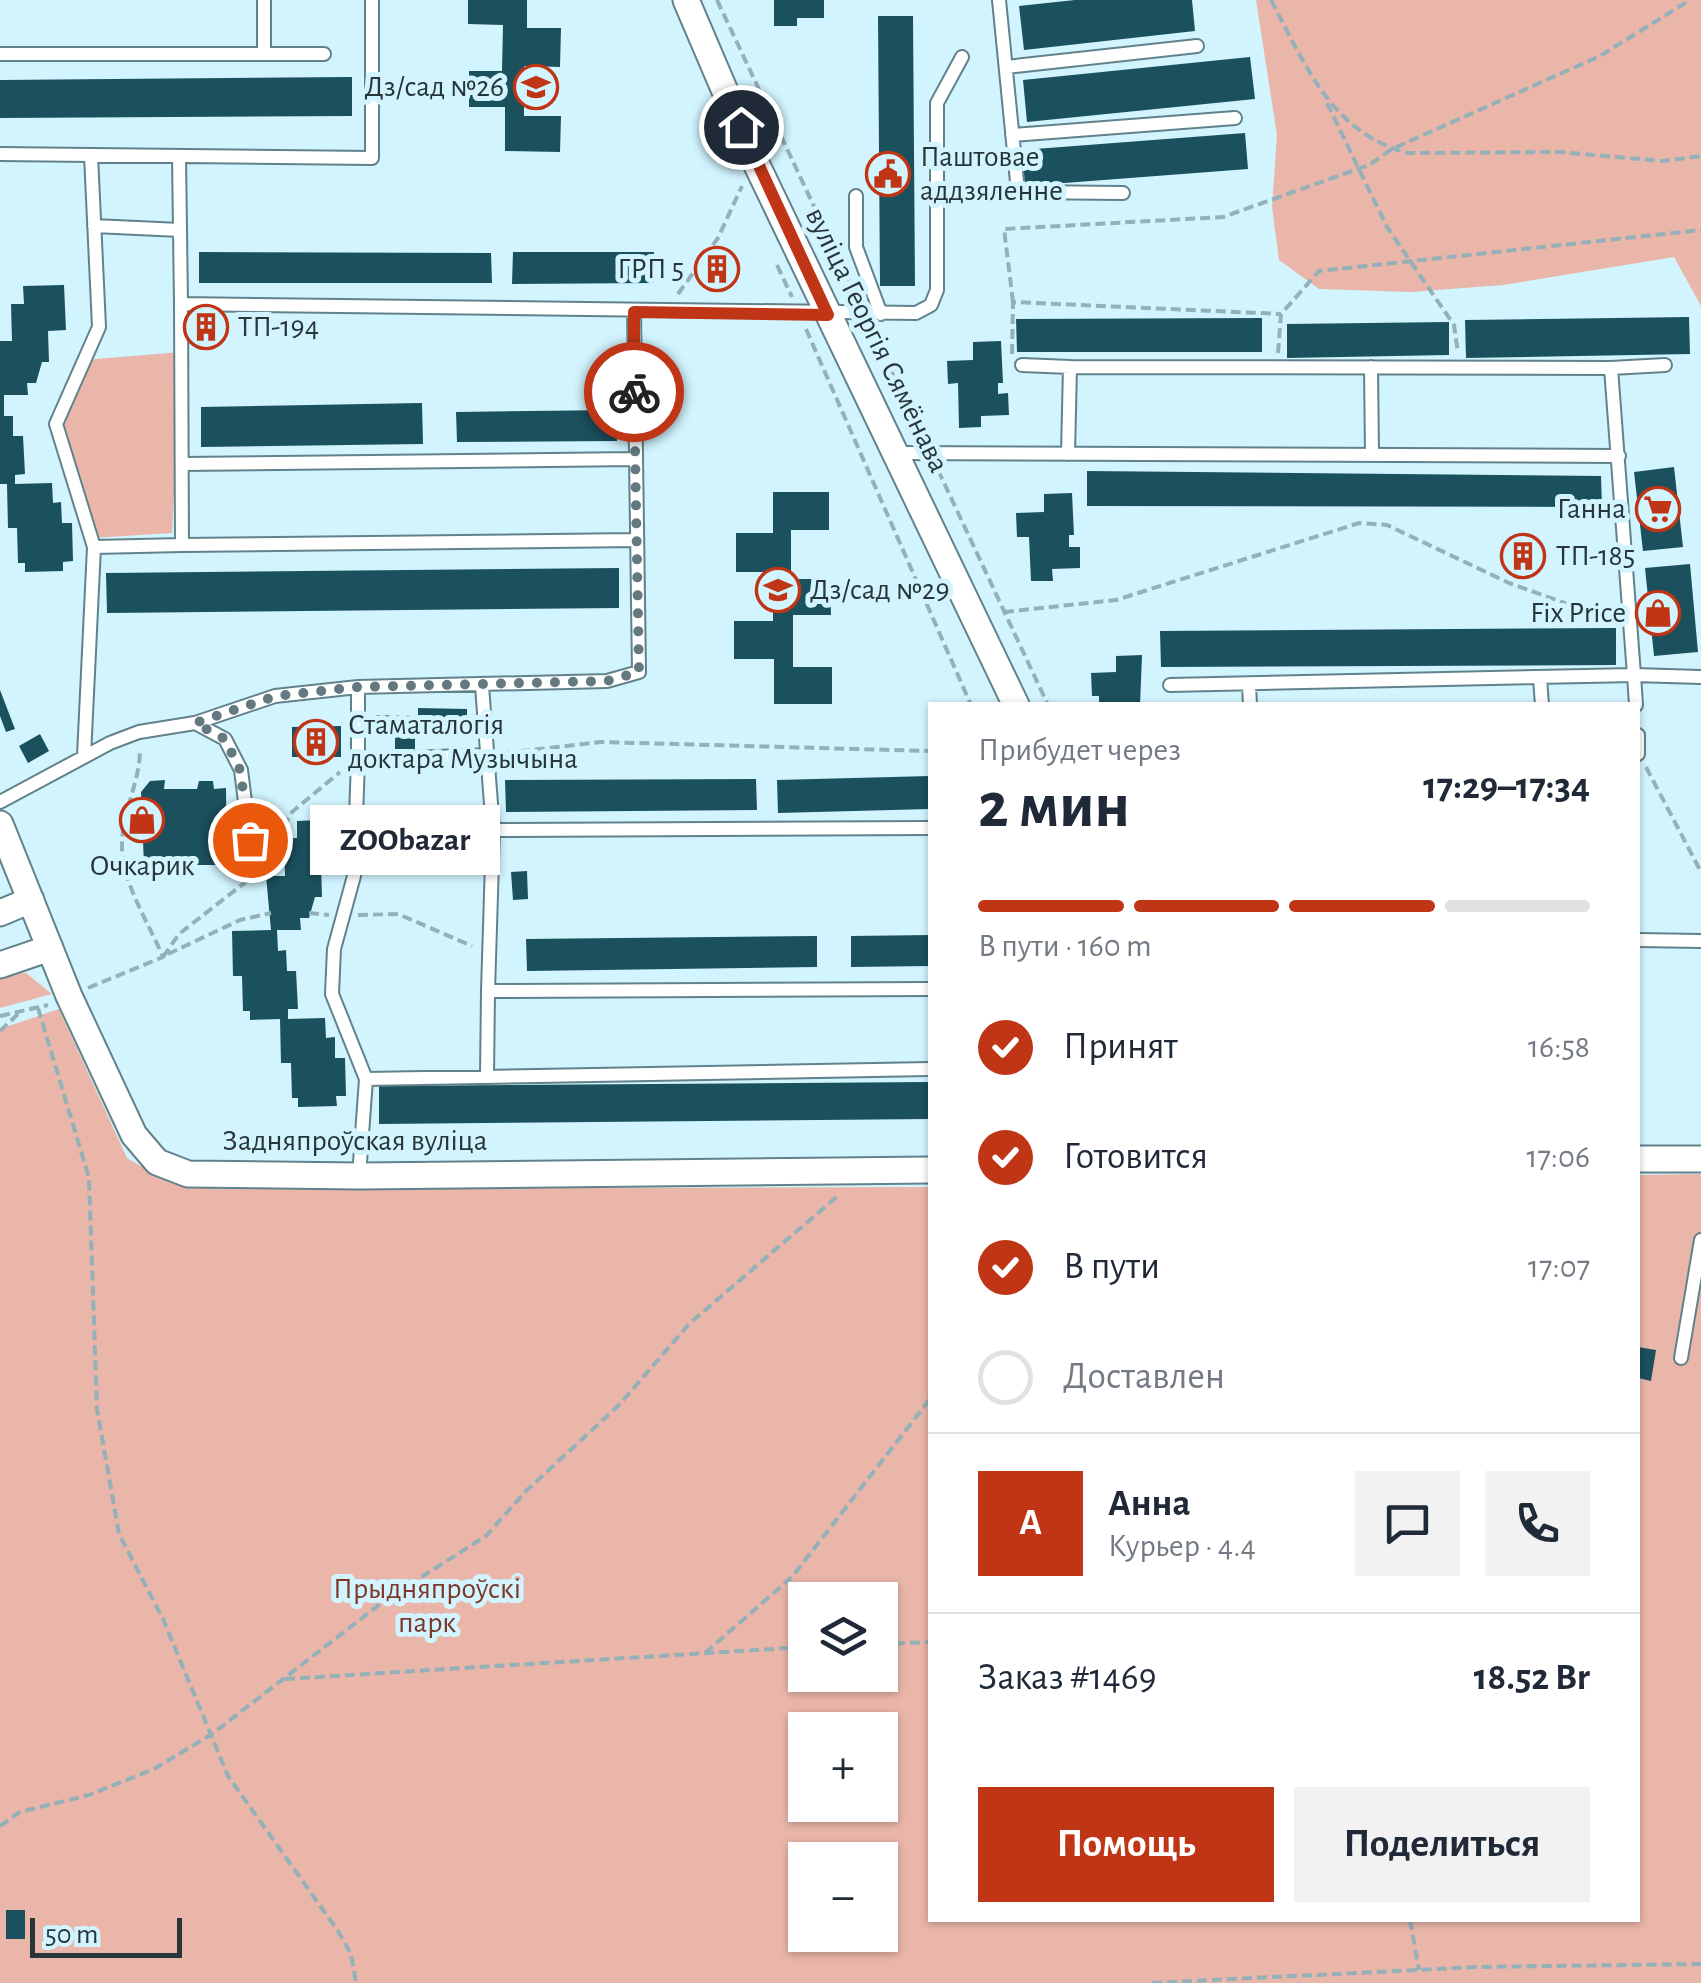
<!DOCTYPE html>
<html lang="ru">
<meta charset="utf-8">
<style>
body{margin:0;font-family:"Alegreya Sans",sans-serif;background:#f2f2f3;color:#1f2937;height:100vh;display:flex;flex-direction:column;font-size:38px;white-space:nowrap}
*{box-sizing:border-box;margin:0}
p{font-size:32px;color:#747a83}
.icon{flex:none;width:55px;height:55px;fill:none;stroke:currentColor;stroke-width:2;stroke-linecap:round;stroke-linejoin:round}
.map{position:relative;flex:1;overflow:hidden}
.side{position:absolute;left:928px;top:702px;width:712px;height:1220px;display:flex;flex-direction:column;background:#fff;border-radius:0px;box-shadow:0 2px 8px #0004}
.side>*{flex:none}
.fabs{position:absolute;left:788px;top:1582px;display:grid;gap:20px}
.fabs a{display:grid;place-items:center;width:110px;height:110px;border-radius:0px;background:#fff;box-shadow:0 2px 8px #0004;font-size:50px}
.scale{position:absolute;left:30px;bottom:25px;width:152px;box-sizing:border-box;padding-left:10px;border:5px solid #28363a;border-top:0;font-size:28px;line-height:35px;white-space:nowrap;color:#28363a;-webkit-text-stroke:8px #d1f4fe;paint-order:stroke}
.pin{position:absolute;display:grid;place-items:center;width:85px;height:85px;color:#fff;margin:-42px;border:5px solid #fff;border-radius:50%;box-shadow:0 2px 10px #0007}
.courier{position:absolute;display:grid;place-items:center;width:100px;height:100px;margin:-50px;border:8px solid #bf3516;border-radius:50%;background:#fff;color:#222;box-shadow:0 2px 12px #0007}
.bubble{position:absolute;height:70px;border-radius:0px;background:#fff;box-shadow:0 2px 8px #0004;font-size:32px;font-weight:700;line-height:70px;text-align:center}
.summary em{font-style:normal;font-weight:700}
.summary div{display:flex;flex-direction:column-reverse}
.summary{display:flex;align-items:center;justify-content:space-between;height:170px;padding:0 50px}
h1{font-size:65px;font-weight:700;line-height:75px}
.bar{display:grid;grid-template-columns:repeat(4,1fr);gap:15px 10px;align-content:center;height:120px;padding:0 50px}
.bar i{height:12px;border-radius:8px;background:#e0e1e3}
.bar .selected{background:#bf3516}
.bar p{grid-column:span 4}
.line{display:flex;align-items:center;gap:25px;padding:0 50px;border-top:2px solid #e0e1e3}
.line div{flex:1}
.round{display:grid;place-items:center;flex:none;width:105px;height:105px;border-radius:0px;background:#f2f2f3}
ol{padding:0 50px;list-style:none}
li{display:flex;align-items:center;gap:30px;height:110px}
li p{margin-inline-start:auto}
li .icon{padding:10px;border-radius:50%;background:#bf3516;color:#fff;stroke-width:4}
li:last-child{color:#747a83}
li i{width:55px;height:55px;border:5px solid #e0e1e3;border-radius:50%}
.button{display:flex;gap:20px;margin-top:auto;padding:20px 50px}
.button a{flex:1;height:115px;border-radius:0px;background:#bf3516;color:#fff;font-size:40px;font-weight:700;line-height:115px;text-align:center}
.button a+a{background:#f2f2f3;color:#1f2937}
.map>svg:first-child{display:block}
.green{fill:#eab6a9;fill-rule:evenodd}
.building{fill:#1b505d}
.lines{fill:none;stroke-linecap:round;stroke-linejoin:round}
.lane-casing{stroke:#62828b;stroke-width:16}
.street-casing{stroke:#62828b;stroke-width:29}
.path{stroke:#94b0b8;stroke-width:4;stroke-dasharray:10 5;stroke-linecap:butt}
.lane{stroke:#fff;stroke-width:12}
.street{stroke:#fff;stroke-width:25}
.done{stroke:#63787f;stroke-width:10;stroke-dasharray:0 18}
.route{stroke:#bf3516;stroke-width:12}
.labels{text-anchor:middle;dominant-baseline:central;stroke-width:10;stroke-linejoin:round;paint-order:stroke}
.poi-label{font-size:30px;fill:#28363a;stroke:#d1f4fe;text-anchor:start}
.street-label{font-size:30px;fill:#28363a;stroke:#d1f4fe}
.park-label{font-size:30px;fill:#7f3728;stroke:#d1f4fe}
</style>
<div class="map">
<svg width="1701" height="1983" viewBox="0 0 1701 1983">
<rect width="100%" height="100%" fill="#d1f4fe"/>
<!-- green -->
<path class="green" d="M1256 0H1701V306L1674 257 1503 285 1411 292 1319 289 1279 260 1272 207 1277 135Z
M181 352 172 533 92 538 56 424 84 360Z
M26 973 52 994 0 1008V974Z
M59 1009 127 1158 169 1182 219 1189 930 1187V1920H1638V1175L1701 1174V1983H0V1029ZM805 1600H880V1675H805ZM805 1730H880V1805H805ZM805 1860H880V1935H805Z"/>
<!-- building -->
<path class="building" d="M468 0H527V28H561L560 67 524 66V116H561L560 152 505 151V107H469V71H502L503 25 468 24Z
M774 0H824V18H797V26H774Z
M1075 0H1192L1195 31 1024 50 1019 6Z
M878 16H913L915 286H880Z
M1250 57 1255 99 1027 122 1023 80Z
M352 77V116L0 118V80Z
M1245 133 1248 169 1025 186 1022 150Z
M199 252 491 253 492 283H199Z
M513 252H654V283L512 284Z
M707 261 728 262 727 277 706 276Z
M64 285 66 330 48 331 49 362H42L36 383H27L28 395H4V416H13V436H23L25 474 15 475V484L52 483 53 503 61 502 62 523H72L73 561 63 562V571L25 572V563H18L17 528H8L7 484H0V341H12L11 304H24L23 286Z
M1689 317 1690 354 1466 358 1465 320Z
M1262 318V352H1017L1016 319Z
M1449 322V355L1287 358V324Z
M1001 341 1003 383H998V394L1008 393 1009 415 981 416V427L959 428 958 383 948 384 947 361 973 360V342Z
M422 403 423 444 201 447V407Z
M617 410V441L457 442 456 412Z
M1674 467 1683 547 1643 551 1634 472Z
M1087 471 1601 476 1602 507 1087 506Z
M773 492H829V530H791V579H830L831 615H793V667H832V704H774V659H734V621H773V572H736V533H773Z
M1072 493 1074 535H1069V547H1080V568L1052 569 1053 581H1031L1029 537H1017L1016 513 1044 512V494Z
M1536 547 1537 563 1509 564 1508 548Z
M1690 564 1698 652 1654 656 1645 568Z
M619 568V608L107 613 106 573Z
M1616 628V665L1161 667 1160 631Z
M1142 655 1140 705H1099V696H1092L1091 673 1116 672V656Z
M0 690 15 729 6 732 0 716Z
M418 708 467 709V727H418Z
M368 715 415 716V749H395V737H368Z
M341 726V757H292V727Z
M40 734 49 751 28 763 19 746Z
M930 776V809L778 813 777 780Z
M756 779 757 810 506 812 505 780Z
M165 780 164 789H197L199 781H213L214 789 226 788 227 865H144L141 792 150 781Z
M338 819 339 865 321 866 322 897H315L309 918H300L301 930H277L278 951 286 950 287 971H296L298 1009H288V1019L325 1018 326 1038 335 1037V1058H345L346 1096H336L337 1106 298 1107V1098H292L291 1063H281L280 1019 250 1020V1011H243L242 976H233L232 931 271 930 266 876H285L284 839 297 838V821Z
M527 871 528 899 513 900 511 872Z
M930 935V966L851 967V936Z
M817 936V967L527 971 526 939Z
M930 1082V1119L379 1124V1086Z
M1638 1347 1656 1350 1651 1381 1638 1378Z
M6 1910H25V1939H6Z"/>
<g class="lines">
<defs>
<path id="lane" d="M264 0V54
M999 0 1018 192 1123 193
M0 54H324
M1006 67 1197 46
M1012 135 1235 118
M0 154 372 158V0
M91 155 99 327 56 424 94 547
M179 156 181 304 916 313 931 305 937 290V103L962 57
M856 196V247L881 314
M94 226 180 230
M1022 365 1070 367
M1371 367 1372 455
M1611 368 1665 365
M894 453 1619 456
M1068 454 1070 367 1611 368 1634 675 1701 677
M182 464 635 459
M182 545 636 540
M1540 678 1542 705
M1170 685 1634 675 1636 705
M1249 685 1250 705
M482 686 493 830 488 991 930 989
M358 687V760L488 755
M195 723 225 739 241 770 250 841
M1638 735V754
M84 756 94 547 182 545 181 304
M358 760 354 876 334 949 332 994 366 1079
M0 802 110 743 139 732 195 723 275 696 358 687 607 681 639 672 634 311
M356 820 493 830 930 828
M1638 940 1701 941
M487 1077 488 991
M359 1176 366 1079 930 1069
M1681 1358 1701 1240"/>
<path id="street" d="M686 0 754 159 1016 705
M0 824 69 996 134 1135 157 1162 188 1174 359 1176 930 1170
M0 913 31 900
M0 965 50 948
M1638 1159H1701"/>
</defs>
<!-- lane casing -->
<use href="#lane" class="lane-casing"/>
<!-- street casing -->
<use href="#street" class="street-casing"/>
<!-- path -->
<path class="path" d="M717 0 851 285
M1271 0C1305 64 1331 133 1408 153L1559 152 1663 161 1701 156
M1327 103 1387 227 1454 325 1458 353
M777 265 792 297
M678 294 718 238 742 186
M1013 302 1004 229 1223 217 1369 165 1392 149 1600 56 1690 0
M806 329 971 705
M872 330 923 439
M1278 353 1281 314 1319 271 1701 230
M1012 354 1013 302 1281 314
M938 470 1048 705
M1004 612 1116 600 1359 523 1387 525 1509 583 1612 620
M505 753 601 742 930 751
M1646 767 1701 872
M309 913 329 915
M358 915 398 914 472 946
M168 954 240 920 271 913
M163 957 179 934 252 877 292 812 340 772
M88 988 163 957C149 924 123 884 122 848 121 813 140 783 140 750
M38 1008 89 1178 97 1409 119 1534 163 1619 228 1776 338 1931 351 1954 356 1983
M0 1016 48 1005
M0 1031 18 1014
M880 1644 930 1642
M705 1653 792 1577 930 1399
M285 1679 805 1647
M0 1826 20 1812 89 1795 154 1769 212 1734 388 1598 486 1536 526 1491 619 1405 689 1324 840 1194
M1410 1920 1419 1970
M1152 1983 1477 1967 1701 1964"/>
<!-- lane -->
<use href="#lane" class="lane"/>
<!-- street -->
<use href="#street" class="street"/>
</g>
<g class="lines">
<!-- done -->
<path class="done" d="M250 840 240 770 225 739 195 723 276 696 358 687 607 681 639 672 634 392"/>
<!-- route -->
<path class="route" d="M634 392V312L828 315 741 127"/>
</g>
<!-- icons -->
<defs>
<symbol id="school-ring" viewBox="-11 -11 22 22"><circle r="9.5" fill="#d1f4fe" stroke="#bf3516" stroke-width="1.5"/><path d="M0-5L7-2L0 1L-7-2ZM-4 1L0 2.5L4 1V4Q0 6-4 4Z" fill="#bf3516"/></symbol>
<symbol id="civic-ring" viewBox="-11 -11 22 22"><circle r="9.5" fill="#d1f4fe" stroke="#bf3516" stroke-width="1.5"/><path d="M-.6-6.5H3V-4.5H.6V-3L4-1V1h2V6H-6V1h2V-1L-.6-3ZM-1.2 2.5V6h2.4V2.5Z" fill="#bf3516"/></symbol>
<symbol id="building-ring" viewBox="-11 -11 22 22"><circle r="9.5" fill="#d1f4fe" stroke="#bf3516" stroke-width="1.5"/><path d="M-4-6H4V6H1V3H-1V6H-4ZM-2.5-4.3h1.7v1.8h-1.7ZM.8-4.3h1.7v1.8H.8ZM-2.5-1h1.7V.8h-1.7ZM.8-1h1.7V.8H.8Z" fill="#bf3516"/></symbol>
<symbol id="supermarket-ring" viewBox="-11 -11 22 22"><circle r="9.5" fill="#d1f4fe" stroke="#bf3516" stroke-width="1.5"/><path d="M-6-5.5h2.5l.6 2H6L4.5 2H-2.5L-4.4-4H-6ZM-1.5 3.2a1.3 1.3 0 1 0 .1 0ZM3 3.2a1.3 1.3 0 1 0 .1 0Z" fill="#bf3516"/></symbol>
<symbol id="shop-ring" viewBox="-11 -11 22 22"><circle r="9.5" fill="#d1f4fe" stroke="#bf3516" stroke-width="1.5"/><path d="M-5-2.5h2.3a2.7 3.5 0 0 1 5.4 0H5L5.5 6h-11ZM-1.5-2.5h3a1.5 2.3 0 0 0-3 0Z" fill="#bf3516"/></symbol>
</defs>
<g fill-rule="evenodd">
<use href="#school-ring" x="511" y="62" width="50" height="50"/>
<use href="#civic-ring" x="863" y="149" width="50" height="50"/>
<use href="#building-ring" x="692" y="244" width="50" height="50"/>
<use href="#building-ring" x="181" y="302" width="50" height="50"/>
<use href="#supermarket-ring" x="1633" y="484" width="50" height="50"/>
<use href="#building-ring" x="1498" y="531" width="50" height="50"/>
<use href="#school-ring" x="753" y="565" width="50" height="50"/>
<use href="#shop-ring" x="1633" y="588" width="50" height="50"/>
<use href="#building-ring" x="291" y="717" width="50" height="50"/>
<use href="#shop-ring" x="117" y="795" width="50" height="50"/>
</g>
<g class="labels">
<!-- poi labels -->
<g class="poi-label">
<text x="504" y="87" text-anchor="end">Дз/сад №26</text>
<text x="920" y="157">Паштовае<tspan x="920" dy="34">аддзяленне</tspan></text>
<text x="684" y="269" text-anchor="end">ГРП 5</text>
<text x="238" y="327">ТП-194</text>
<text x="1626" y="509" text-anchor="end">Ганна</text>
<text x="1556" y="556">ТП-185</text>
<text x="810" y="590">Дз/сад №29</text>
<text x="1626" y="613" text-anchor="end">Fix Price</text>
<text x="348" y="725">Стаматалогія<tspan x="348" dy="34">доктара Музычына</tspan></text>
<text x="142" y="866" text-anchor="middle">Очкарик</text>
</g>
<!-- street labels -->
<g class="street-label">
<text transform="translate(877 340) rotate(64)">вуліца Георгія Сямёнава</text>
<text x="355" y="1141">Задняпроўская вуліца</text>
</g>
<!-- park labels -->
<g class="park-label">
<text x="427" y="1589">Прыдняпроўскі<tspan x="427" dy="34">парк</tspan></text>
</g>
</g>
</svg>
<div class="fabs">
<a><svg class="icon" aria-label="layers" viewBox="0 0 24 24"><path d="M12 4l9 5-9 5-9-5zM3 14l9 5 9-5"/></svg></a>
<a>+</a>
<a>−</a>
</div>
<div class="scale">50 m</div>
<div class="pin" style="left:250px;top:840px;background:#ea580c"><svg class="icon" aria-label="bag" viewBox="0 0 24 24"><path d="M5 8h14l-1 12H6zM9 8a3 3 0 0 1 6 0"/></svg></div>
<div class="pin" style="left:741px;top:127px;background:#1f2937"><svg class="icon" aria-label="home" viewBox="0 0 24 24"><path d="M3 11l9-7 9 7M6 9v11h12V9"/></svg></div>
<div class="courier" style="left:634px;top:392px"><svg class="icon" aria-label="bike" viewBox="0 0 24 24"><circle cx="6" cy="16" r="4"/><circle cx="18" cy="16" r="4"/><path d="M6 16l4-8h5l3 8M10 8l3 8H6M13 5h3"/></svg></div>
<div class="bubble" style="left:310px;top:805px;width:190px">ZOObazar</div>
<section class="side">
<div class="summary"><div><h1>2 мин</h1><p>Прибудет через</p></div><em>17:29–17:34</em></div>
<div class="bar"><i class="selected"></i><i class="selected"></i><i class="selected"></i><i></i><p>В пути · 160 m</p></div>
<ol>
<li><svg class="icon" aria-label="check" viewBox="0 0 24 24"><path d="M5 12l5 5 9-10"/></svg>Принят<p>16:58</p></li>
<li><svg class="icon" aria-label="check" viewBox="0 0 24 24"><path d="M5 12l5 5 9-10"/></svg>Готовится<p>17:06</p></li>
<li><svg class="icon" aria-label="check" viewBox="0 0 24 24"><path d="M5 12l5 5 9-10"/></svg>В пути<p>17:07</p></li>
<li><i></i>Доставлен</li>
</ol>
<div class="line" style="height:180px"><b class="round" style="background:#bf3516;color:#fff">А</b><div><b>Анна</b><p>Курьер · 4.4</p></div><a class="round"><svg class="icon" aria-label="chat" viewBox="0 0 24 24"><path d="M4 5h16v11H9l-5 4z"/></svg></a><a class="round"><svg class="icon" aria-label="phone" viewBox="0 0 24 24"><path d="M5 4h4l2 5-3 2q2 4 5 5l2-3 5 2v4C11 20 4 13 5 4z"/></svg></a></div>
<div class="line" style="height:130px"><div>Заказ #1469</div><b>18.52 Br</b></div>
<div class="button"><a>Помощь</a><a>Поделиться</a></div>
</section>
</div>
